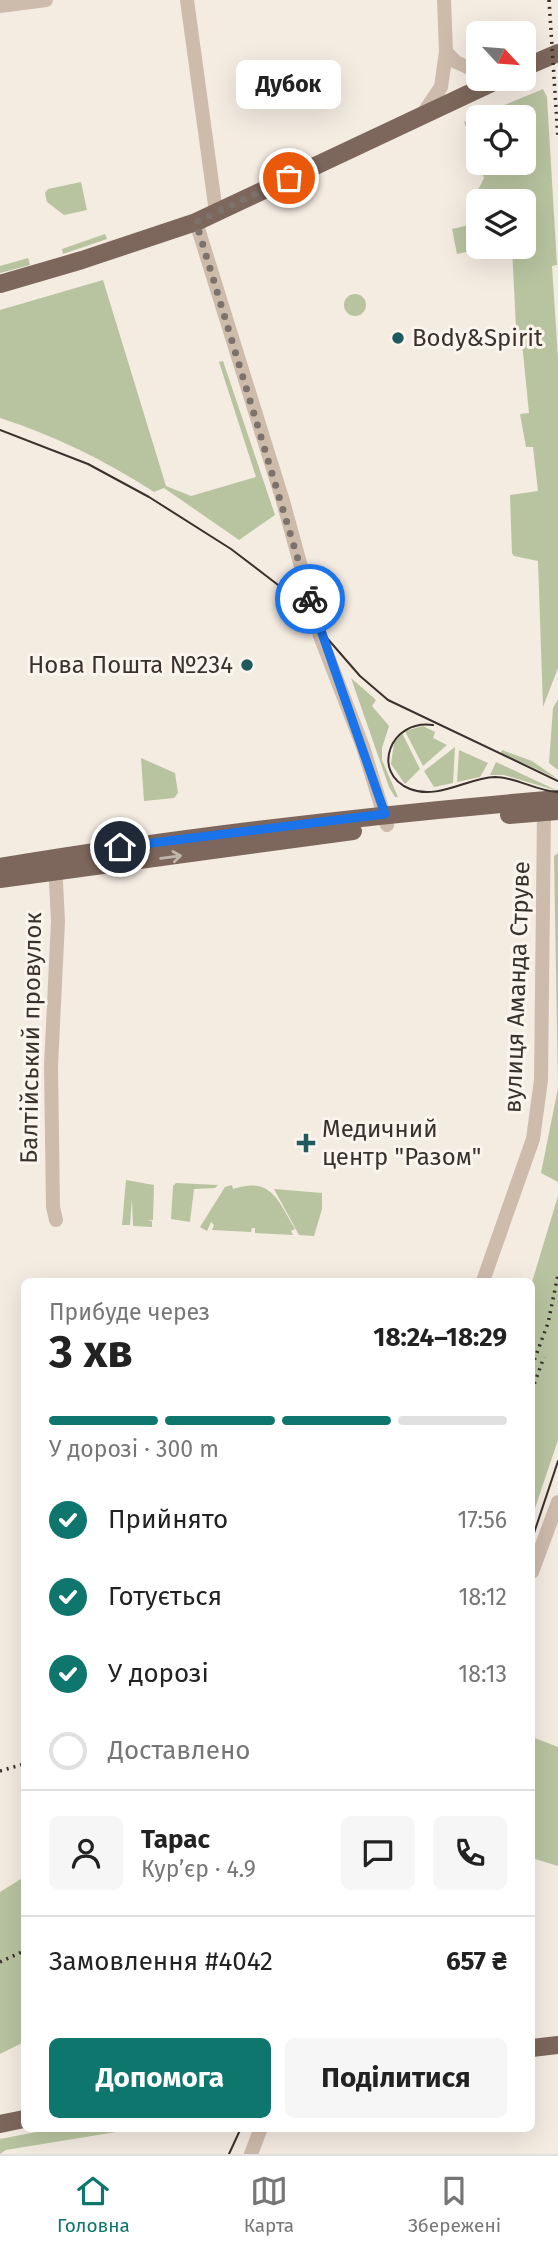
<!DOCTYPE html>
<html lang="uk">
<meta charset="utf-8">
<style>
body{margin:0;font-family:"Fira Sans",sans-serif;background:#f6f6f6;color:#222;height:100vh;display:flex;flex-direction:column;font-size:26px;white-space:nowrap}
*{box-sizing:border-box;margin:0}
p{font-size:23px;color:#767676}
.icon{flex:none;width:38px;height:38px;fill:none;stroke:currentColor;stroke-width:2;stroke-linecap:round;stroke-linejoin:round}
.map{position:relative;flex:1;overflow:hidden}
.details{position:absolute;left:21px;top:1278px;width:514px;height:854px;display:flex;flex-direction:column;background:#fff;border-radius:10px;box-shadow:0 7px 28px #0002}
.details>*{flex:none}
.needle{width:46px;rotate:116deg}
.tools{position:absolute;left:466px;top:21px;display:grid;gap:14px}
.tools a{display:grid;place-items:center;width:70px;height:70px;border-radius:10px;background:#fff;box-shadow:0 7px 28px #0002;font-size:35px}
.pin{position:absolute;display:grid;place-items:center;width:60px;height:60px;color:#fff;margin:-30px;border:4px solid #fff;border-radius:50%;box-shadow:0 2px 7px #0007}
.courier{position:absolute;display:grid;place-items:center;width:70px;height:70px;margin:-35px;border:5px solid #1a73e8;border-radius:50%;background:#fff;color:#222;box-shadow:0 2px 9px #0007}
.bubble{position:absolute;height:49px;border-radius:10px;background:#fff;box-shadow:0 7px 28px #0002;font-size:23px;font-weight:700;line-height:49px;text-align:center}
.head em{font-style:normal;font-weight:700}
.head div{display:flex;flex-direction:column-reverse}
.head{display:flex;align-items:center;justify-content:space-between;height:119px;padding:0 28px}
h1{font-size:46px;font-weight:700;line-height:52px}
.bar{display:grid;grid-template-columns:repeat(4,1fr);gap:10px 7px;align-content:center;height:84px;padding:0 28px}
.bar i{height:9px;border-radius:5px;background:#e0e0e0}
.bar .selected{background:#0f766e}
.bar p{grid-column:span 4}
.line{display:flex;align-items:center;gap:18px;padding:0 28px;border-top:2px solid #e0e0e0}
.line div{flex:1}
.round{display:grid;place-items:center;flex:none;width:74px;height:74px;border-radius:10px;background:#f6f6f6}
ol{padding:0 28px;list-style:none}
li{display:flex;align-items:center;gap:21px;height:77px}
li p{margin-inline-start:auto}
li .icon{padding:7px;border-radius:50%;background:#0f766e;color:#fff;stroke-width:4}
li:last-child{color:#767676}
li i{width:38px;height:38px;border:4px solid #e0e0e0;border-radius:50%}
.action{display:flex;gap:14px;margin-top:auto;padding:14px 28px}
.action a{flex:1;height:80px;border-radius:10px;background:#0f766e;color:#fff;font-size:28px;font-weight:700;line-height:80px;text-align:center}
.action a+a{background:#f6f6f6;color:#222}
.tab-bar{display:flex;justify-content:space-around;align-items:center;height:98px;border-top:2px solid #e0e0e0;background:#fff;font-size:19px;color:#767676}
.tab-bar a{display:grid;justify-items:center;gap:4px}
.tab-bar .selected{color:#0f766e}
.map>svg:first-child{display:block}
.green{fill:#b8c4a0}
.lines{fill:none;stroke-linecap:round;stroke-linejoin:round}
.minor{stroke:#cdbbac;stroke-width:14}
.major{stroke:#7d675c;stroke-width:18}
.tram{stroke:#3b302b;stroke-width:2}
.rail{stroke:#3b302b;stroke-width:3.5;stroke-dasharray:2 5;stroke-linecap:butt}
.oneway{stroke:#c2b5ac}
.done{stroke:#7c716b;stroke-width:7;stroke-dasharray:0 12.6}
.route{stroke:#1a73e8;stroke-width:9}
.poi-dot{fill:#1f5a5e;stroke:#fbf5ee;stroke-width:2.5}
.labels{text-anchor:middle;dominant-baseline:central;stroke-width:6;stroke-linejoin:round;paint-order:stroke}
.poi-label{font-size:24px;fill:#3b302b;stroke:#fbf5ee;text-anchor:start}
.street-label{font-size:24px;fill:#3b302b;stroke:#fbf5ee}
</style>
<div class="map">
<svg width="558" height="2154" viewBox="0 0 558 2154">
<rect width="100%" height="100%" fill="#f4ebe1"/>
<!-- green -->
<path class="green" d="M543 89 547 97 557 265 552 266 558 358V668L543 707 538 561 514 556 512 553 510 495 538 491 533 447H526L520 414 529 413 521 333 516 328 512 247H523V201H509L508 192 491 195 478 190 484 178 479 163H523V117H478V159L464 122Z
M81 182 87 210 64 215 47 202 45 193 48 189Z
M469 225 475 250 457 254 452 229Z
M105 234 107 239 63 254 62 249Z
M28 258 30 265 0 273V266Z
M103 280 166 486 191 496 256 477 219 362 223 361 275 515 239 540 164 488 154 492C104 460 56 436 0 418V310Z
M344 305a11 11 0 1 1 22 0a11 11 0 1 1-22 0Z
M351 678 376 700 372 706 389 726 382 748V760L398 797H395L389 787Z
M558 699V770L549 763 553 708Z
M423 726 435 732 433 738 447 745 423 766 405 731Z
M402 733 420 769 405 784 391 764 394 743Z
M455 747 453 783 434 787 424 771Z
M459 750 488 763 480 777 457 782Z
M502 750 532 761 558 779 501 753Z
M141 758 175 773 178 793 174 798 144 801Z
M496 762 558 791 504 775H490Z
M558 853V1182L541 1173 558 1088 554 856Z
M126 1180 154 1185 153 1220H148L152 1221V1227L133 1226 132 1199 130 1225H122Z
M176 1183 218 1185 215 1188 194 1189 190 1222 171 1219 173 1186Z
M232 1185 233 1189C271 1176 278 1200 295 1229L291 1231 293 1235 255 1233V1228H252L251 1232 212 1230 214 1225 211 1222 207 1231 200 1227 225 1187Z
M274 1189 322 1193V1209L314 1236 299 1235Z
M558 1196V1440L532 1517V1282Z
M532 1737 558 1747V1866L532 1858Z
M24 1877V2042L0 2054V1892Z
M57 2128H114L116 2132 6 2150 0 2154V2139Z"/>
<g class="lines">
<!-- minor -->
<path class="minor" d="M187 0 216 212
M0 6 46 0
M446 52 456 62 478 72
M422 115 441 87 446 52 444 0
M196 222 283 501 320 636 363 747 387 825
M55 862 58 921 51 1066 53 1207 56 1220
M483 1281 533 1139 541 1080 544 812
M532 1572 558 1502
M251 2154 261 2128"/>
<!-- major -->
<path class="major" d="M523 68 558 53
M0 284 82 260 196 222 500 79
M509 815 558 811
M0 867C185 836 371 815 558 799
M0 879 353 831
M532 2048 558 2045
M0 2124 24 2119"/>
<!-- tram -->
<path class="tram" d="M0 430 88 464 149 497 231 549 286 591 360 676 388 700 558 781
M433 725C390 719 370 773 410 789 438 800 467 778 495 777 516 777 536 791 558 792
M532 1539 558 1461
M229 2154 241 2128"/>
<!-- rail -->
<path class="rail" d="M549 0 558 139
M532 1366 548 1323 558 1275
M532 1390 544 1357
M0 1771 24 1764
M0 1962 24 1951"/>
</g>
<!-- one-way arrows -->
<defs><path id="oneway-shaft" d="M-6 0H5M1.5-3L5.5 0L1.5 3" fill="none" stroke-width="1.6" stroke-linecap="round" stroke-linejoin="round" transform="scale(1.75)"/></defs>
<use class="oneway" href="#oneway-shaft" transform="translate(171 857) rotate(-8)"/>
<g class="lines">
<!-- done -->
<path class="done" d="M289 178 196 222 310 599"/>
<!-- route -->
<path class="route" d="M120 847 385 814 310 599"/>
</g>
<!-- markers -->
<g class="poi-dot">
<circle cx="398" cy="338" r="7"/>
<circle cx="247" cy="665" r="7"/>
<path d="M302.5 1132.5h7v7h7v7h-7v7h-7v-7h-7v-7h7z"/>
</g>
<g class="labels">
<!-- poi labels -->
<g class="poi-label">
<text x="412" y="338">Body&amp;Spirit</text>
<text x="233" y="665" text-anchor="end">Нова Пошта №234</text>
<text x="322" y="1129">Медичний<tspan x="322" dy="28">центр "Разом"</tspan></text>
</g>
<!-- street labels -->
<g class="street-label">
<text transform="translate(517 987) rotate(-88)">вулиця Аманда Струве</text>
<text transform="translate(31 1038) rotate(-89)">Балтійський провулок</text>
</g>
</g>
</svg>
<div class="tools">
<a><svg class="needle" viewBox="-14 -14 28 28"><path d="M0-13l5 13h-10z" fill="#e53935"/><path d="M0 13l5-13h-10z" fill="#767676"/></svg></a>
<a><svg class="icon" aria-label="locate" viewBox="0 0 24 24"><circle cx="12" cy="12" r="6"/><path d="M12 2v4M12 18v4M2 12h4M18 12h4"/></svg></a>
<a><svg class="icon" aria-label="layers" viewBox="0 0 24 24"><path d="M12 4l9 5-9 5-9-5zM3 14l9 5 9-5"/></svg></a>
</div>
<div class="pin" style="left:289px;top:178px;background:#ea580c"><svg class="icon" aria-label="bag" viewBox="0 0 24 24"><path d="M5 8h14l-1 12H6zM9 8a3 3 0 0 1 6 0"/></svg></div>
<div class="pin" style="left:120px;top:847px;background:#1f2937"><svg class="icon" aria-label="home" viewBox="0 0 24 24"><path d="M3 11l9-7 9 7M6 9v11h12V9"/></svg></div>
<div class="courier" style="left:310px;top:599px"><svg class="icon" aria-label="bike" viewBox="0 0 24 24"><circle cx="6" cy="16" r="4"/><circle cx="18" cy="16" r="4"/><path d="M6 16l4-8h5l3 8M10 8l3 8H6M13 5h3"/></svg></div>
<div class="bubble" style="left:236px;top:60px;width:105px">Дубок</div>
<section class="details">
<div class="head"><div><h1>3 хв</h1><p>Прибуде через</p></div><em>18:24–18:29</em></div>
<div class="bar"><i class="selected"></i><i class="selected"></i><i class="selected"></i><i></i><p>У дорозі · 300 m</p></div>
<ol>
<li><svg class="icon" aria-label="check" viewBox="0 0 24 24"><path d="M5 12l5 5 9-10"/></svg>Прийнято<p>17:56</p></li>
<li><svg class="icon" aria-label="check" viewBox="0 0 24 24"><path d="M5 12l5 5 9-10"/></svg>Готується<p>18:12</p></li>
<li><svg class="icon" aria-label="check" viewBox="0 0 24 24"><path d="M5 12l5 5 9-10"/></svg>У дорозі<p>18:13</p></li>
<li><i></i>Доставлено</li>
</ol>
<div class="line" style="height:126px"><a class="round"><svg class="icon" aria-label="person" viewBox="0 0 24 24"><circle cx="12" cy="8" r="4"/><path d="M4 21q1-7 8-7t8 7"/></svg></a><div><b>Тарас</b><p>Кур’єр · 4.9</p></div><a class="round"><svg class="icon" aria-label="chat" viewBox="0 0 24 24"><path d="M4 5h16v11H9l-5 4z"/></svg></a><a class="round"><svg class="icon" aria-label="phone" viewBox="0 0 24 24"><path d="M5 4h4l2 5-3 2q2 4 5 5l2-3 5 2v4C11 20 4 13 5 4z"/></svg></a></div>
<div class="line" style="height:91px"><div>Замовлення #4042</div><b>657 ₴</b></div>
<div class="action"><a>Допомога</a><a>Поділитися</a></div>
</section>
</div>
<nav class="tab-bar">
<a class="selected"><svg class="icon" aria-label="home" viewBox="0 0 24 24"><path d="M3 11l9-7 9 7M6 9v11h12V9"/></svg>Головна</a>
<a><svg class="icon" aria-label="map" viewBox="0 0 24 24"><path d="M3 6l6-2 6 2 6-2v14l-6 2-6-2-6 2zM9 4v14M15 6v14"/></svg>Карта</a>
<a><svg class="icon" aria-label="saved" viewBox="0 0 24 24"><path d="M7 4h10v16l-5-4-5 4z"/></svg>Збережені</a>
</nav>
